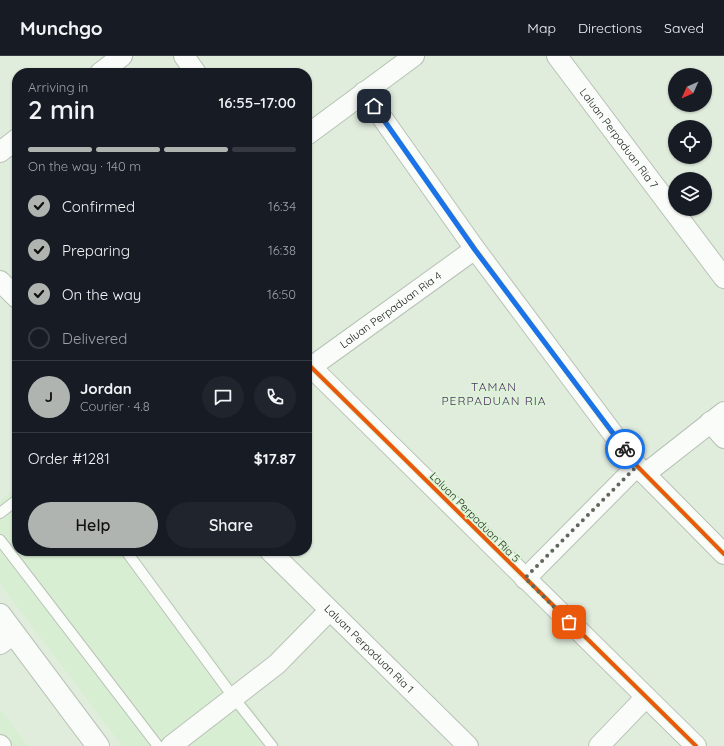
<!DOCTYPE html>
<meta charset="utf-8">
<style>
body{margin:0;font-family:Quicksand,sans-serif;background:#20242c;color:#f1f3f6;height:100vh;display:flex;flex-direction:column;font-size:15px;white-space:nowrap}
*{box-sizing:border-box;margin:0}
p{font-size:13px;color:#9ea1a6}
.icon{flex:none;width:22px;height:22px;fill:none;stroke:currentColor;stroke-width:2;stroke-linecap:round;stroke-linejoin:round}
.map{position:relative;flex:1;overflow:hidden}
.drawer{position:absolute;left:12px;top:12px;width:300px;height:488px;display:flex;flex-direction:column;background:#171b24;border-radius:16px;box-shadow:0 1px 3px #0004}
.drawer>*{flex:none}
.needle{width:26px;rotate:225deg}
.fabs{position:absolute;left:668px;top:12px;display:grid;gap:8px}
.fabs a{display:grid;place-items:center;width:44px;height:44px;border-radius:50%;background:#171b24;box-shadow:0 1px 3px #0004;font-size:20px}
.pin{position:absolute;display:grid;place-items:center;width:34px;height:34px;color:#fff;margin:-17px;border-radius:8px;box-shadow:0 2px 6px #0006}
.courier{position:absolute;display:grid;place-items:center;width:40px;height:40px;margin:-20px;border:3px solid #1a73e8;border-radius:50%;background:#fff;color:#222;box-shadow:0 1px 5px #0007}
.overview em{font-style:normal;font-weight:600}
.overview div{display:flex;flex-direction:column-reverse}
.overview{display:flex;align-items:center;justify-content:space-between;height:68px;padding:0 16px}
h1{font-size:26px;font-weight:600;line-height:30px}
.bar{display:grid;grid-template-columns:repeat(4,1fr);gap:6px 4px;align-content:center;height:48px;padding:0 16px}
.bar i{height:5px;border-radius:3px;background:#363941}
.bar .selected{background:#afb4b1}
.bar p{grid-column:span 4}
.line{display:flex;align-items:center;gap:10px;padding:0 16px;border-top:1px solid #363941}
.line div{flex:1}
.round{display:grid;place-items:center;flex:none;width:42px;height:42px;border-radius:21px;background:#20242c}
ol{padding:0 16px;list-style:none}
li{display:flex;align-items:center;gap:12px;height:44px}
li p{margin-inline-start:auto}
li .icon{padding:4px;border-radius:50%;background:#afb4b1;color:#111;stroke-width:4}
li:last-child{color:#9ea1a6}
li i{width:22px;height:22px;border:2px solid #363941;border-radius:50%}
.button{display:flex;gap:8px;margin-top:auto;padding:8px 16px}
.button a{flex:1;height:46px;border-radius:24px;background:#afb4b1;color:#111;font-size:16px;font-weight:600;line-height:46px;text-align:center}
.button a+a{background:#20242c;color:#f1f3f6}
header{display:flex;align-items:center;gap:24px;box-sizing:border-box;height:56px;padding:0 20px;background:#171b24;border-bottom:1px solid #363941}
header strong{font-size:19px}
nav{display:flex;gap:22px;margin-inline-start:auto;font-size:14px}
.map>svg:first-child{display:block}
.built{fill:#d8eed3}
.lines{fill:none;stroke-linecap:round;stroke-linejoin:round}
.service-casing{stroke:#b8c2b5;stroke-width:12}
.minor-casing{stroke:#b8c2b5;stroke-width:22}
.tertiary-casing{stroke:#b8c2b5;stroke-width:24}
.service{stroke:#fafcfa;stroke-width:10}
.minor{stroke:#fafcfa;stroke-width:20}
.tertiary{stroke:#fafcfa;stroke-width:22}
.cycleway-casing{stroke:#dcf4d6;stroke-width:6}
.cycleway{stroke:#e8590c;stroke-width:4}
.done{stroke:#5f685c;stroke-width:4;stroke-dasharray:0 7.2}
.route{stroke:#1a73e8;stroke-width:5}
.labels{text-anchor:middle;dominant-baseline:central;stroke-width:3.5;stroke-linejoin:round;paint-order:stroke}
.street-label{font-size:11px;fill:#192117;stroke:#dcf4d6}
.neighbourhood-label{font-size:12px;letter-spacing:1px;fill:#4f2e66;stroke:#dcf4d6}
</style>
<header>
<strong>Munchgo</strong>
<nav><a>Map</a><a>Directions</a><a>Saved</a></nav>
</header>
<div class="map">
<svg width="724" height="690" viewBox="0 0 724 690">
<rect width="100%" height="100%" fill="#e0eddd"/>
<!-- built -->
<path class="built" d="M17 431V495H133L281 690H122L0 528V445Z
M0 653 28 690H0Z"/>
<g class="lines">
<defs>
<path id="service" d="M0 457 17 444
M0 484 158 690
M126 495 234 642 272 690"/>
<g id="minor">
<path d="M184 0 196 17"/>
<path id="s1" d="M557 0 724 222"/>
<path d="M100 17 122 0"/>
<path d="M364 36 475 193 637 410 724 498"/>
<path d="M307 79 414 0"/>
<path d="M0 96 17 83"/>
<path d="M0 225 17 242"/>
<path d="M311 311 696 690"/>
<path id="s2" d="M307 314 475 193"/>
<path d="M710 366 724 382"/>
<path d="M645 418 724 356"/>
<path id="s3" d="M270 495 468 690"/>
<path d="M525 523 637 410"/>
<path d="M0 588 14 578"/>
<path d="M0 689 1 690"/>
<path d="M171 690 277 608 329 555"/>
<path d="M599 690 646 641"/>
</g>
<path id="tertiary" d="M0 559 98 690"/>
</defs>
<!-- service casing -->
<use href="#service" class="service-casing"/>
<!-- minor casing -->
<use href="#minor" class="minor-casing"/>
<!-- tertiary casing -->
<use href="#tertiary" class="tertiary-casing"/>
<!-- service -->
<use href="#service" class="service"/>
<!-- minor -->
<use href="#minor" class="minor"/>
<!-- tertiary -->
<use href="#tertiary" class="tertiary"/>
<defs>
<path id="cycleway" d="M364 36 475 193 637 410 724 498
M311 311 696 690"/>
</defs>
<!-- cycleway casing -->
<use href="#cycleway" class="cycleway-casing"/>
<!-- cycleway -->
<use href="#cycleway" class="cycleway"/>
</g>
<g class="lines">
<!-- done -->
<path class="done" d="M569 566 525 522 637 410 625 393"/>
<!-- route -->
<path class="route" d="M374 50 475 194 625 393"/>
</g>
<g class="labels">
<!-- street labels -->
<g class="street-label">
<text stroke="none"><textPath href="#s1" startOffset="103">Laluan Perpaduan Ria 7</textPath></text>
<text stroke="none"><textPath href="#s2" startOffset="103">Laluan Perpaduan Ria 4</textPath></text>
<text transform="translate(475 461) rotate(45)">Laluan Perpaduan Ria 5</text>
<text stroke="none"><textPath href="#s3" startOffset="139">Laluan Perpaduan Ria 1</textPath></text>
</g>
<!-- neighbourhood labels -->
<g class="neighbourhood-label">
<text x="494" y="330">TAMAN<tspan x="494" dy="14">PERPADUAN RIA</tspan></text>
</g>
</g>
</svg>
<div class="fabs">
<a><svg class="needle" viewBox="-14 -14 28 28"><path d="M0-13l5 13h-10z" fill="#e53935"/><path d="M0 13l5-13h-10z" fill="#9ea1a6"/></svg></a>
<a><svg class="icon" aria-label="locate" viewBox="0 0 24 24"><circle cx="12" cy="12" r="6"/><path d="M12 2v4M12 18v4M2 12h4M18 12h4"/></svg></a>
<a><svg class="icon" aria-label="layers" viewBox="0 0 24 24"><path d="M12 4l9 5-9 5-9-5zM3 14l9 5 9-5"/></svg></a>
</div>
<div class="pin" style="left:569px;top:566px;background:#ea580c"><svg class="icon" aria-label="bag" viewBox="0 0 24 24"><path d="M5 8h14l-1 12H6zM9 8a3 3 0 0 1 6 0"/></svg></div>
<div class="pin" style="left:374px;top:50px;background:#1f2937"><svg class="icon" aria-label="home" viewBox="0 0 24 24"><path d="M3 11l9-7 9 7M6 9v11h12V9"/></svg></div>
<div class="courier" style="left:625px;top:393px"><svg class="icon" aria-label="bike" viewBox="0 0 24 24"><circle cx="6" cy="16" r="4"/><circle cx="18" cy="16" r="4"/><path d="M6 16l4-8h5l3 8M10 8l3 8H6M13 5h3"/></svg></div>
<section class="drawer">
<div class="overview"><div><h1>2 min</h1><p>Arriving in</p></div><em>16:55–17:00</em></div>
<div class="bar"><i class="selected"></i><i class="selected"></i><i class="selected"></i><i></i><p>On the way · 140 m</p></div>
<ol>
<li><svg class="icon" aria-label="check" viewBox="0 0 24 24"><path d="M5 12l5 5 9-10"/></svg>Confirmed<p>16:34</p></li>
<li><svg class="icon" aria-label="check" viewBox="0 0 24 24"><path d="M5 12l5 5 9-10"/></svg>Preparing<p>16:38</p></li>
<li><svg class="icon" aria-label="check" viewBox="0 0 24 24"><path d="M5 12l5 5 9-10"/></svg>On the way<p>16:50</p></li>
<li><i></i>Delivered</li>
</ol>
<div class="line" style="height:72px"><b class="round" style="background:#afb4b1;color:#111">J</b><div><b>Jordan</b><p>Courier · 4.8</p></div><a class="round"><svg class="icon" aria-label="chat" viewBox="0 0 24 24"><path d="M4 5h16v11H9l-5 4z"/></svg></a><a class="round"><svg class="icon" aria-label="phone" viewBox="0 0 24 24"><path d="M5 4h4l2 5-3 2q2 4 5 5l2-3 5 2v4C11 20 4 13 5 4z"/></svg></a></div>
<div class="line" style="height:52px"><div>Order #1281</div><b>$17.87</b></div>
<div class="button"><a>Help</a><a>Share</a></div>
</section>
</div>
